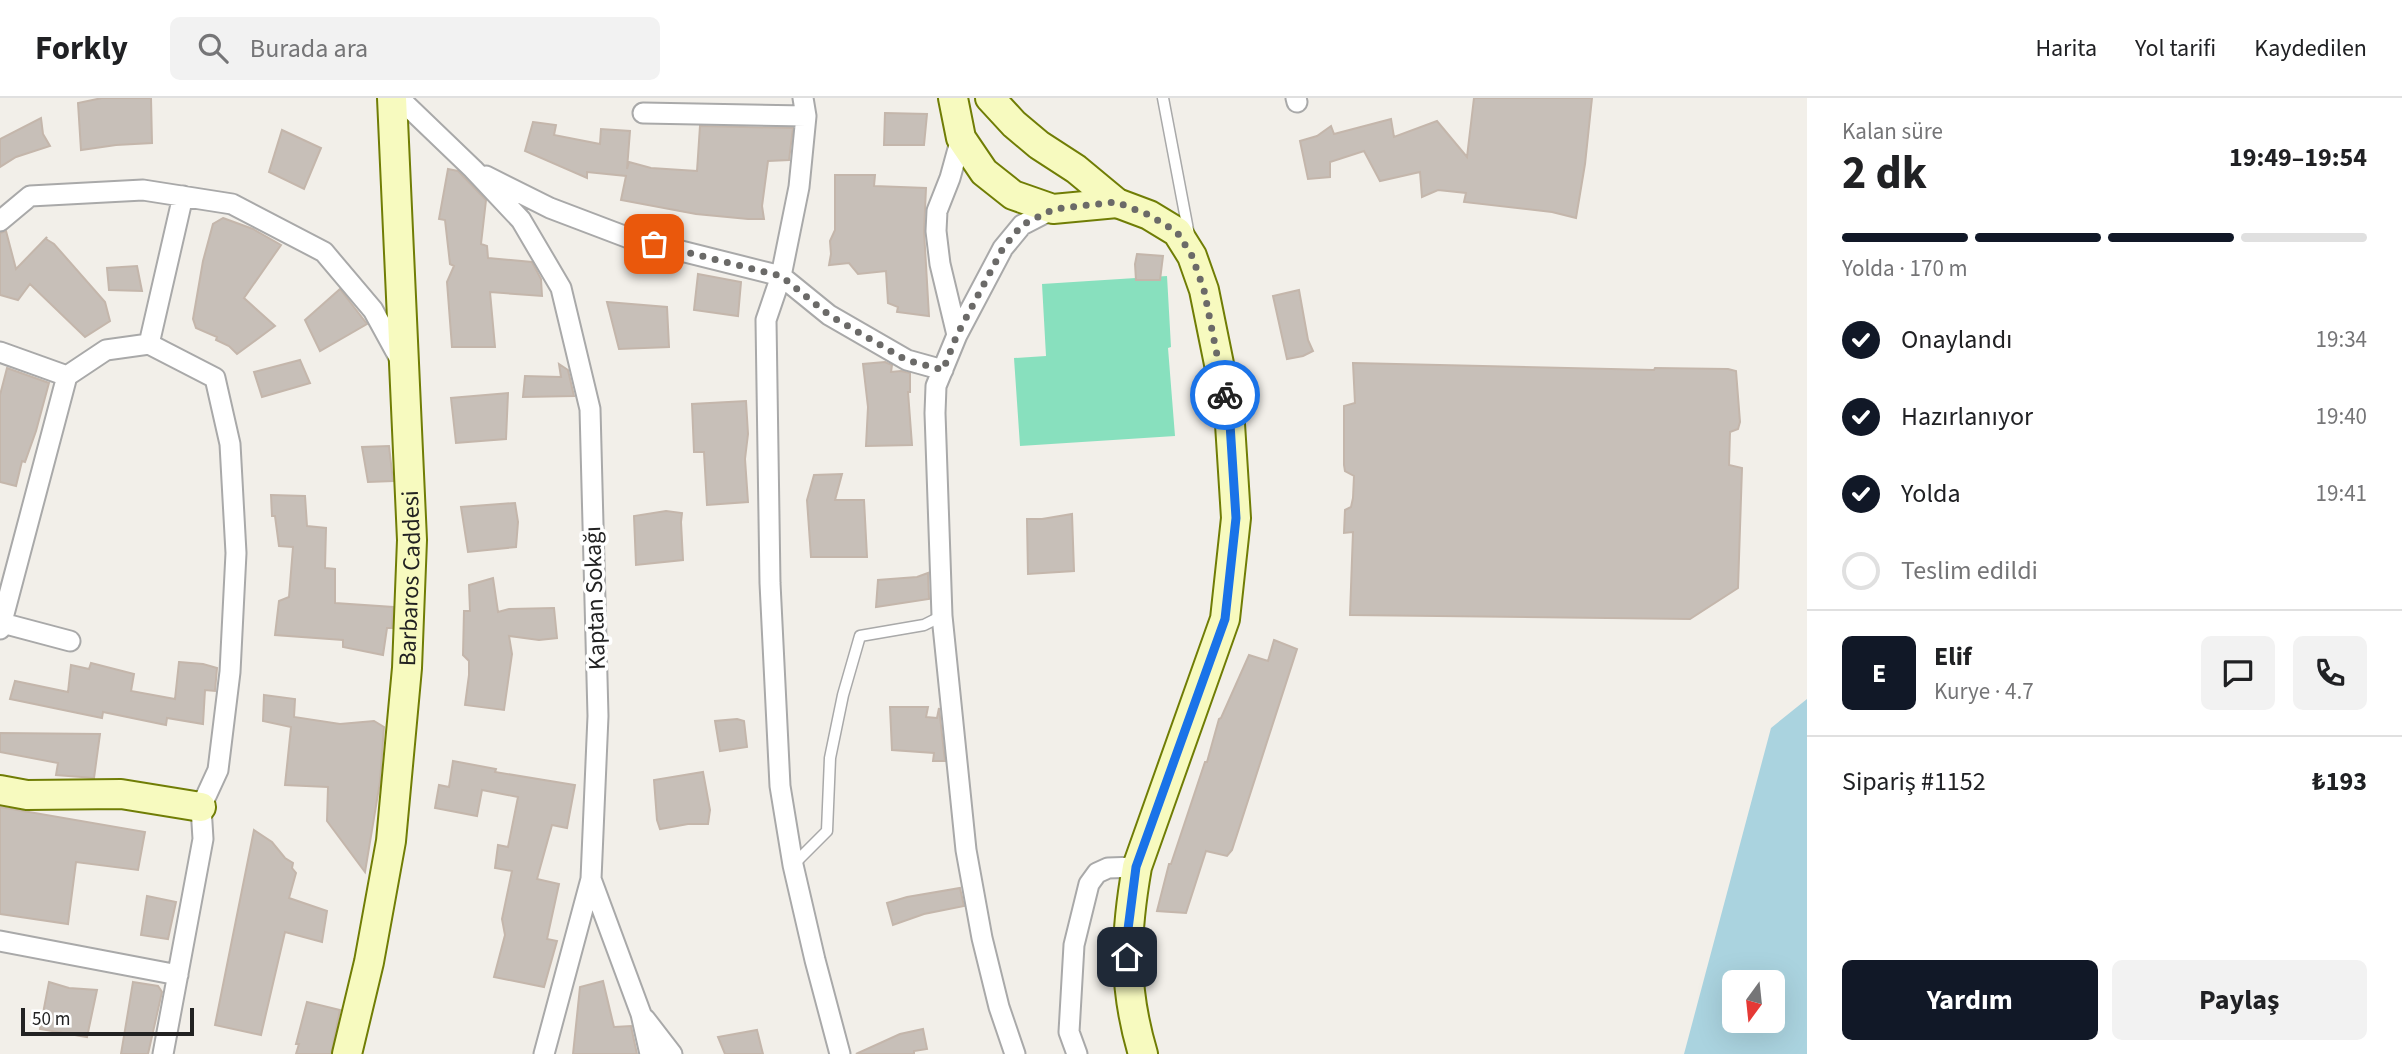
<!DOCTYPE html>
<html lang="tr">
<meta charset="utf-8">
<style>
body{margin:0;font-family:"Source Sans 3",sans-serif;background:#f2f2f2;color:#202124;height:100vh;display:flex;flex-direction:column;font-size:26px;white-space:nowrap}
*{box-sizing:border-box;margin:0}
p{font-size:23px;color:#757577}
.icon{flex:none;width:38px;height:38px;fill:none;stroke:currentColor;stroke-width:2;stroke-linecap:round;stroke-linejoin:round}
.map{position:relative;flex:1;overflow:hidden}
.sheet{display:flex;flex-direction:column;background:#fff;width:595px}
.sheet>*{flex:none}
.needle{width:46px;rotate:195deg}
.controls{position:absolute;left:1722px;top:872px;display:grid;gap:14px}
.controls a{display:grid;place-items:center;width:63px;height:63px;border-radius:10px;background:#fff;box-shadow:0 7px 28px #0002;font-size:35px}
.scale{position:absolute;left:21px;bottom:18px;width:173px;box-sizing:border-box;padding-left:7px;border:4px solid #222;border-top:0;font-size:19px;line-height:24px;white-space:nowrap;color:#222;-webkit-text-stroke:5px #fff;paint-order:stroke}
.pin{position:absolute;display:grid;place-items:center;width:60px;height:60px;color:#fff;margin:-30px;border-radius:14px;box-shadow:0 4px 10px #0006}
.courier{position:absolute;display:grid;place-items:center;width:70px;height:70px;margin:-35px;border:5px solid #1a73e8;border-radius:50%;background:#fff;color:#222;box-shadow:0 2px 9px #0007}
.head em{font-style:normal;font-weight:700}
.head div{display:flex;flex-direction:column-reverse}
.head{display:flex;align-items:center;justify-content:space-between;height:119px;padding:0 35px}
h1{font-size:46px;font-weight:700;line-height:52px}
.bar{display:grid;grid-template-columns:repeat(4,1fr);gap:10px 7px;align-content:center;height:84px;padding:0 35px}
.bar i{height:9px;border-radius:5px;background:#e0e0e0}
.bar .current{background:#111827}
.bar p{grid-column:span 4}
.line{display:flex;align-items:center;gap:18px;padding:0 35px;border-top:2px solid #e0e0e0}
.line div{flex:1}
.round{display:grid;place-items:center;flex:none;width:74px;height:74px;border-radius:10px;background:#f2f2f2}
ol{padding:0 35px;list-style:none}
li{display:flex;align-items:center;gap:21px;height:77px}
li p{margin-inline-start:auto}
li .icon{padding:7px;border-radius:50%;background:#111827;color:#fff;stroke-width:4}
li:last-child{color:#757577}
li i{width:38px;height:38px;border:4px solid #e0e0e0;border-radius:50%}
.cta{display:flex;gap:14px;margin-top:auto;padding:14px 35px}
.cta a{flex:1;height:80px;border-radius:10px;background:#111827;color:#fff;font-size:28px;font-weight:700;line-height:80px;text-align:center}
.cta a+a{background:#f2f2f2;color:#202124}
header{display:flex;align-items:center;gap:42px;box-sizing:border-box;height:98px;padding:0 35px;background:#fff;border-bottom:2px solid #e0e0e0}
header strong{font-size:33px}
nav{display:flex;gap:38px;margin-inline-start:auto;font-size:24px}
.search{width:490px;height:63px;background:#f2f2f2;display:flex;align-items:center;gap:18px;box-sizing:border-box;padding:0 24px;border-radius:10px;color:#757577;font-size:26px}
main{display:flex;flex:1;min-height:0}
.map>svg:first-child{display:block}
.pitch{fill:#88e0be}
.water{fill:#aad3df;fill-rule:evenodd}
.building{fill:#c7bfb8;stroke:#c4b6ab;stroke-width:2}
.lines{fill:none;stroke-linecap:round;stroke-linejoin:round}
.lane-casing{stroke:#a9a9a9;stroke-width:13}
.street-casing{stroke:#a9a9a9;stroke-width:23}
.secondary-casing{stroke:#707d05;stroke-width:32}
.lane{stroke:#fff;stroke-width:10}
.street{stroke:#fff;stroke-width:19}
.secondary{stroke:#f7fabf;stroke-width:28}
.done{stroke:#6b6a68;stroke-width:7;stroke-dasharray:0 12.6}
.route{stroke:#1a73e8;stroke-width:9}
.labels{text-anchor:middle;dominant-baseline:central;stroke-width:7;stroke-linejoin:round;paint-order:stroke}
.street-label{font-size:24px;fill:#222;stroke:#fff}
</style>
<header>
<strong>Forkly</strong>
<div class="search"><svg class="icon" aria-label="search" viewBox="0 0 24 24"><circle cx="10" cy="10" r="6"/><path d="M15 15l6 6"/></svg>Burada ara</div>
<nav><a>Harita</a><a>Yol tarifi</a><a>Kaydedilen</a></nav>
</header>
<main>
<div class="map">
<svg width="1807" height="956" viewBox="0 0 1807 956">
<rect width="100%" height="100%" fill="#f2efe9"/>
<!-- pitch -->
<path class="pitch" d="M1167 178 1171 249 1168 250 1175 338 1020 348 1014 260 1046 258 1042 186Z"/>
<!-- water -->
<path class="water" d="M1807 601V956H1684L1771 630ZM1734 884H1773V922H1734Z"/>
<!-- building -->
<path class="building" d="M102 0H151L152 45 116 47 81 52 78 5Z
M1474 0H1592L1585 66 1576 120 1552 114 1464 104 1466 95 1438 92 1422 99 1420 74 1380 83 1364 53 1330 64V79L1308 81 1300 43 1317 38 1331 28 1334 36 1391 21 1394 39 1437 23 1467 59Z
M885 15 927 16 924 47H884Z
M41 20 43 36 50 48 16 59 0 69V41Z
M533 24 556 27 554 37 600 46 601 31 630 33 627 71 629 64 651 70 697 73 700 28 793 30 789 62 768 63 762 108 764 121H748L696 116 621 102 626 78 587 74V80L525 53Z
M282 32 321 50 304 91 269 74Z
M448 71 458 73 486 102 481 146 487 148 488 160 532 164 541 181 542 198 490 194 495 249H452L447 184 454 168 450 166 445 122 439 121Z
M835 77H875L874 88 926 90 924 133 929 218 897 214 898 209 888 205 886 173 858 176 849 165 829 167 831 156 830 143 835 132Z
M223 120 253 131 281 147 244 200 275 228 237 256 229 248 216 242 217 239 196 230 193 221 203 163 213 126Z
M6 133 16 171 47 139 46 141 54 146 105 204 110 223 85 239 30 186 18 202 0 197V135Z
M1137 156 1163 158 1160 182H1136L1135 166Z
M137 168 142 193 109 192 107 170Z
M698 176 741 184 738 218 694 212Z
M340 191 367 226 320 253 305 222Z
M1299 192 1308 242 1313 253 1303 258 1287 261 1273 198Z
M607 204 667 209 669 249 619 251Z
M300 262 310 285 262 299 254 274Z
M885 264 892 267 891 274 901 273 910 275V294H908L912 347 866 348 868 309 863 266Z
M1353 265 1654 272 1655 270 1728 271 1736 273 1740 324 1738 331 1730 334 1729 367 1742 370 1738 490 1690 521 1350 517 1353 434 1344 435 1345 412 1351 409 1353 400 1354 378 1345 373 1344 367V308L1355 305Z
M559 266 568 272 574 298 523 299 525 278 561 279Z
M7 270 49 285 36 333 25 364 22 363 16 388 0 384V297Z
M508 295 506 341 456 345 451 300Z
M746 303 748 336 745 361 748 404 707 407 704 354H694L692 306Z
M389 348 393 383 368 384 362 349Z
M842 376 835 402H864L867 459H811L807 402 814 377Z
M271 397 305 398 307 428 326 430 325 470 335 471V505L393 509 392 530H387L383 557 343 549V542L275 537 279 503 289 499 293 449 279 448 275 418H272Z
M515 405 518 424 516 449 468 454 461 409Z
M666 413 682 415 681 424 683 462 636 467 634 418Z
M1072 416 1074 473 1028 476 1027 421H1042Z
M928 475 929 501 876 509 878 482 917 479Z
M493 480 498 514 509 511 554 510 557 540 539 542 509 538 512 556 504 612 465 607 469 577V563L463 557 464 513H470L469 487Z
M1274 542 1297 551 1232 752 1227 758 1206 753 1186 815 1157 813 1169 766H1171L1205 664H1207L1219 621 1221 620 1249 557 1268 563Z
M179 564 203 566 217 570 215 593 205 592 203 626 167 620 166 627 103 614 102 620 10 601 15 583 68 594 71 567 89 571 91 565 134 576 131 593 175 601Z
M264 597 295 601 294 619 340 626 374 623 384 629 380 684 365 774 327 723 328 689 285 687 291 629 263 623Z
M890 609H928L926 619 937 620 939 610 945 663H933L934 655 892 652Z
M737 621 744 623 747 649 720 653 715 623Z
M0 635 100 636 94 680 56 677 58 665 0 654Z
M453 663 496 671 495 674 575 687 567 730 552 727 537 781 559 786 547 841 557 843 544 889 494 879 505 837 502 821 512 773 495 770 498 747 508 749 518 699 482 692 477 718 435 710 439 687 449 689Z
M703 674 710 712 708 726H688L660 731 657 722 654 682Z
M0 709 145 734 138 772 76 764 68 826 0 816Z
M254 732 272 744 285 760 293 765 292 770 296 775 289 800 327 813 322 844 285 834 261 937 215 927Z
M960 790 964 808 924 816 893 827 887 805 907 799Z
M147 798 176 804 168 841 141 837Z
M603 883 614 929 631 928 637 956H573L580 889Z
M49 884 69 890 97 892 87 939 40 931Z
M133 884 158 888 162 894 148 956H121Z
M307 904 340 912 331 956H296L299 946H296Z
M923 931 927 951 914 953V956H856L900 936Z
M757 932 763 956H725L718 939Z"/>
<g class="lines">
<defs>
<path id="lane" d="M1163 0 1189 137
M793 767 827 733 830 660 843 597 860 538 924 527 942 518"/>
<path id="street" d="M399 0 473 71 521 122 561 190 590 311 598 618 591 781 544 956
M803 0 806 18 799 89 781 178 766 222 770 485 780 688 793 767 815 862 840 956
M1296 0 1297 4
M643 15 806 18
M486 78 550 110 629 140 781 178 829 217 907 262 943 272
M0 123 30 98 143 92 232 106 324 154 373 212 402 265
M957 237 940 166 936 133 937 113 950 80 961 40
M149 246 183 98
M0 254 67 278
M2 525 70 543
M0 531 67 278 106 252 149 246 215 280 230 346 236 455 230 574 218 672 201 709 203 741 163 956
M591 781 641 916 650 956
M0 843 178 877
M645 921 672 956
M1015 956 999 909 982 840 966 752 942 518 935 315 936 288 957 237 1003 150 1022 127 1053 111
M1077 956 1069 934 1074 847 1089 786 1097 775 1108 770 1137 769"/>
<g id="secondary">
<path d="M953 0 961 40 984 74 1013 97 1053 111 1117 105"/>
<path d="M990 0 1014 26 1039 47 1076 71 1117 105 1149 117 1177 134 1192 158 1204 192 1219 266 1230 326 1236 420 1225 521 1137 769C1125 837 1123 889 1143 956"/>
<path d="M0 692 27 697 121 696 201 709"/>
<path id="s1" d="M347 956 369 864 391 743 407 570 412 442 392 0"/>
</g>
</defs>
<!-- lane casing -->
<use href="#lane" class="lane-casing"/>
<!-- street casing -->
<use href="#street" class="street-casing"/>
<!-- secondary casing -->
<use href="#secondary" class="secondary-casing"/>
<!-- lane -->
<use href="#lane" class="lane"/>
<!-- street -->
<use href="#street" class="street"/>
<!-- secondary -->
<use href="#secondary" class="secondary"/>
</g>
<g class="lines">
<!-- done -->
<path class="done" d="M654 146 781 178 829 217 906 262 943 272 957 237 1003 150 1022 127 1054 111 1116 104 1149 117 1177 134 1192 158 1204 192 1225 297"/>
<!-- route -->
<path class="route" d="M1127 859V839L1136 769 1225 521 1236 420 1230 326 1225 297"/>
</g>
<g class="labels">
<!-- street labels -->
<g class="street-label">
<text stroke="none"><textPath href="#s1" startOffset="481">Barbaros Caddesi</textPath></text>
<text transform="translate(595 500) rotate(-92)">Kaptan Sokağı</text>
</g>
</g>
</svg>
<div class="controls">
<a><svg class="needle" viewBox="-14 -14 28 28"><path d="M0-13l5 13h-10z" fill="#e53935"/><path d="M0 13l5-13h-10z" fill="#757577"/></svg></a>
</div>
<div class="scale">50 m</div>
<div class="pin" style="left:654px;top:146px;background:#ea580c"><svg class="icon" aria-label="bag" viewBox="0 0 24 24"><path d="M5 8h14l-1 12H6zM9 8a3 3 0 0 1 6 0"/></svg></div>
<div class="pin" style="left:1127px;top:859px;background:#1f2937"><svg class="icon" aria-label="home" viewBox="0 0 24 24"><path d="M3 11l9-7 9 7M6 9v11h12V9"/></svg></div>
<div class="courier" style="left:1225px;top:297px"><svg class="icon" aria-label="bike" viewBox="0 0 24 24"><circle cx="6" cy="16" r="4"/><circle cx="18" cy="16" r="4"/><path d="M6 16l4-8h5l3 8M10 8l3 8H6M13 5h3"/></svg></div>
</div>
<section class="sheet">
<div class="head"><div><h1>2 dk</h1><p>Kalan süre</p></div><em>19:49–19:54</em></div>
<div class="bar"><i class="current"></i><i class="current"></i><i class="current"></i><i></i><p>Yolda · 170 m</p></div>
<ol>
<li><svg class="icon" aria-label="check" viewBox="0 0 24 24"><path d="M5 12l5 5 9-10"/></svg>Onaylandı<p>19:34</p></li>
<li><svg class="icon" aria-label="check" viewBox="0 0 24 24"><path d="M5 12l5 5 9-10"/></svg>Hazırlanıyor<p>19:40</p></li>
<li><svg class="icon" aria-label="check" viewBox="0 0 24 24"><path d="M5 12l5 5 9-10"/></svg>Yolda<p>19:41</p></li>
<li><i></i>Teslim edildi</li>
</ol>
<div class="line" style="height:126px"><b class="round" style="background:#111827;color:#fff">E</b><div><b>Elif</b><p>Kurye · 4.7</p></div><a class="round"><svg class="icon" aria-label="chat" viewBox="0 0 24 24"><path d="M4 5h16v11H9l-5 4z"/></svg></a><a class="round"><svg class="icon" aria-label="phone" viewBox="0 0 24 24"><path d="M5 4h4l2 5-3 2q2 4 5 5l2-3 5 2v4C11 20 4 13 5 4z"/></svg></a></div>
<div class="line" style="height:91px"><div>Sipariş #1152</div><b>₺193</b></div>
<div class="cta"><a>Yardım</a><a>Paylaş</a></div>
</section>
</main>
